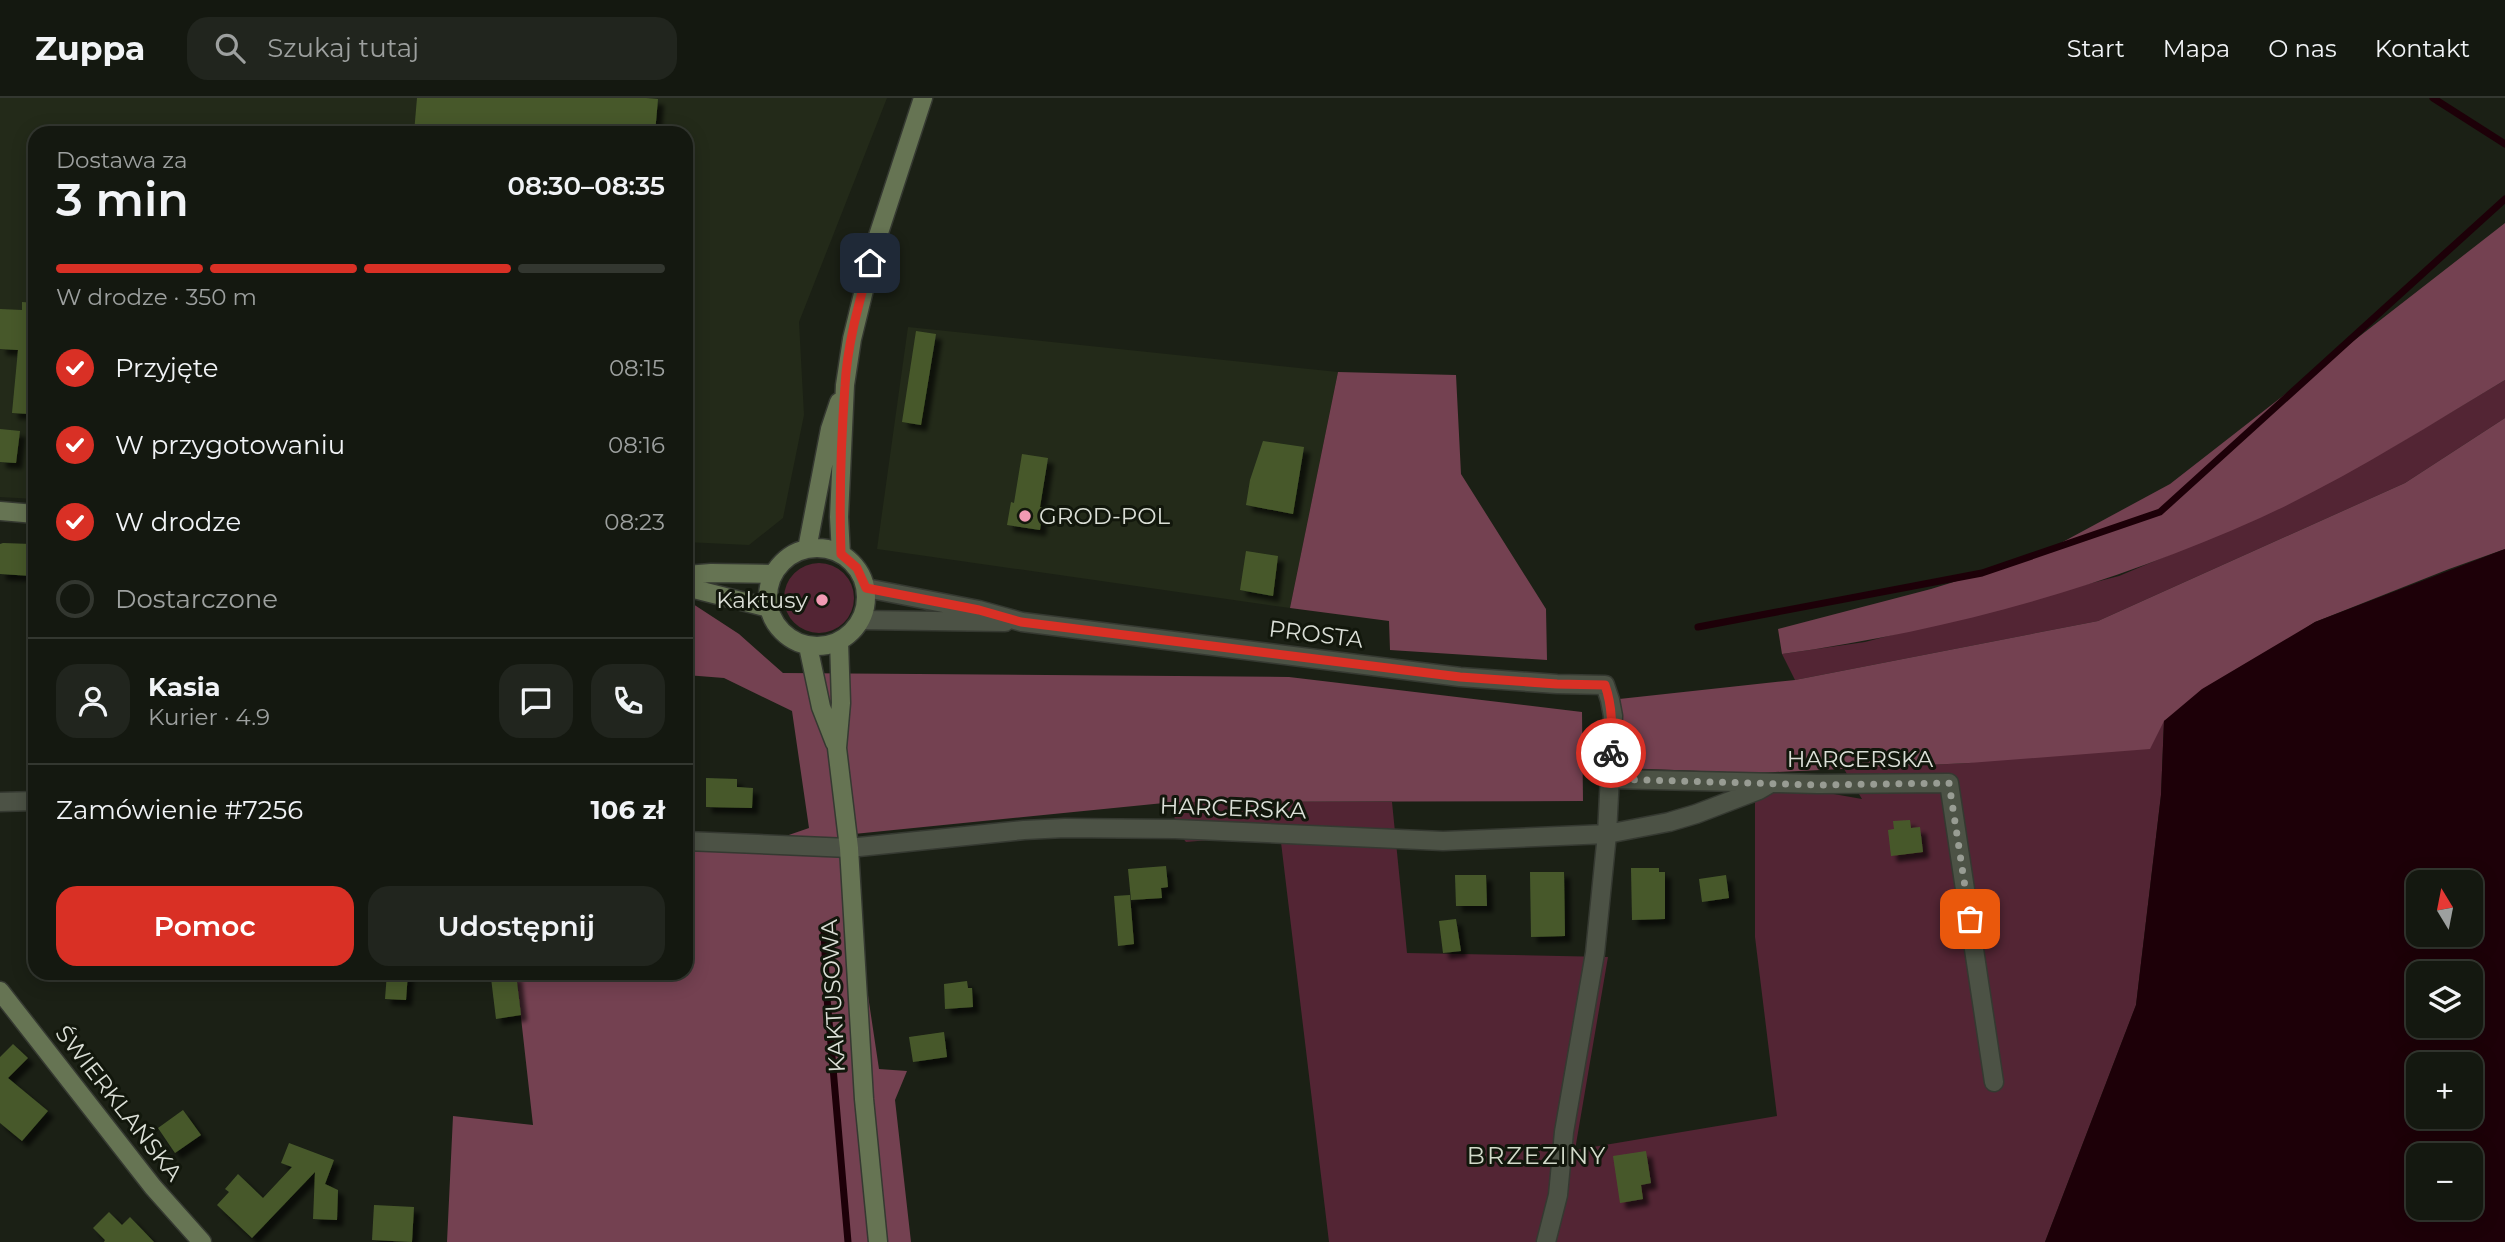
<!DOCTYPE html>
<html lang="pl">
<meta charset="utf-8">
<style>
body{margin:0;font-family:Montserrat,sans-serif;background:#21251e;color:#f1f3f6;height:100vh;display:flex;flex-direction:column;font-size:26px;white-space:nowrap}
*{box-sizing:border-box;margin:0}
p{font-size:23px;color:#9da09f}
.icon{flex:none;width:38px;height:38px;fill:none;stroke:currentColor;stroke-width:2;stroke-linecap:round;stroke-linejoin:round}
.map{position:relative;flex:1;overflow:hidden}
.sheet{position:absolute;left:28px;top:28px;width:665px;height:854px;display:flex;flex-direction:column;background:#141810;border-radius:21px;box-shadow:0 4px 18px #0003,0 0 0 2px #333730}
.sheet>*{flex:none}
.needle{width:46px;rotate:350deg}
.controls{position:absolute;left:2406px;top:772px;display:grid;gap:14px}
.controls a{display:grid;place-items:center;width:77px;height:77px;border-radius:14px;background:#141810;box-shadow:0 4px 18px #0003,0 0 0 2px #333730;font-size:35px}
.pin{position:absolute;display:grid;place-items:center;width:60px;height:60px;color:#fff;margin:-30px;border-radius:14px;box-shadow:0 4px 10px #0006}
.courier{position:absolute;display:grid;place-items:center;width:70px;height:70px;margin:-35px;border:5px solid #d93025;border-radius:50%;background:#fff;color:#222;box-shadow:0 2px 9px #0007}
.summary em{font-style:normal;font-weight:600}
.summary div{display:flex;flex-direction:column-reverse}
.summary{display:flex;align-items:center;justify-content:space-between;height:119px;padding:0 28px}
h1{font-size:46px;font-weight:600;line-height:52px}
.bar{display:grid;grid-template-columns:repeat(4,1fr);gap:10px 7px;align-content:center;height:84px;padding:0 28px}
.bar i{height:9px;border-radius:5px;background:#333730}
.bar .selected{background:#d93025}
.bar p{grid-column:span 4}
.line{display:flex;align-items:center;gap:18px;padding:0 28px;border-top:2px solid #333730}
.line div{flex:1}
.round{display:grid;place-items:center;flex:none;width:74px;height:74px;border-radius:21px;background:#21251e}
ol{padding:0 28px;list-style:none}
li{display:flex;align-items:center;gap:21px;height:77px}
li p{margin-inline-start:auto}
li .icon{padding:7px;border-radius:50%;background:#d93025;color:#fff;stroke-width:4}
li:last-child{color:#9da09f}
li i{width:38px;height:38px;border:4px solid #333730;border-radius:50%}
.action{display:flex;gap:14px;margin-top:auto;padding:14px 28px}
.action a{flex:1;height:80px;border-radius:21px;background:#d93025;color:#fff;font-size:28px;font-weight:600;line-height:80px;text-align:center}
.action a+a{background:#21251e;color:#f1f3f6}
header{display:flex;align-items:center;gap:42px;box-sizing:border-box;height:98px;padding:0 35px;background:#141810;border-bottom:2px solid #333730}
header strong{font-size:33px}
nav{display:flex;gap:38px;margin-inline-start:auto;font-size:24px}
.search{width:490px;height:63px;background:#21251e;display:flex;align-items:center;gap:18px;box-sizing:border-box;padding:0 24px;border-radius:21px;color:#9da09f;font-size:26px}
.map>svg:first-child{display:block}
.built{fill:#232a19}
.green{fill:#532534}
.forest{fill:#744151}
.water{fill:#1d0008;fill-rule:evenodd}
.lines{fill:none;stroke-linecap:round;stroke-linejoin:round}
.stream{stroke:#1d0008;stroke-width:7}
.building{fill:#47592b;filter:url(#shadow)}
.street-casing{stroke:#353931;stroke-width:21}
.secondary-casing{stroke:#353931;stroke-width:21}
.street{stroke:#4c5245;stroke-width:18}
.secondary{stroke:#667453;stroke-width:18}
.done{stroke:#989c93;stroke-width:7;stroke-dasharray:0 12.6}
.route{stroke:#d93025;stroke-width:9}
.poi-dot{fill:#f19ab3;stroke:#12170c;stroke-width:2.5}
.labels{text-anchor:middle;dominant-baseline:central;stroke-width:6;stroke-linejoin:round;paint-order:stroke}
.poi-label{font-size:23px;fill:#dbdfd7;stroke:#12170c;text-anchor:start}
.street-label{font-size:23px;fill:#dbdfd7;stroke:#12170c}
.neighbourhood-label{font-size:24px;letter-spacing:2px;fill:#d3daca;stroke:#12170c}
</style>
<header>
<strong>Zuppa</strong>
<div class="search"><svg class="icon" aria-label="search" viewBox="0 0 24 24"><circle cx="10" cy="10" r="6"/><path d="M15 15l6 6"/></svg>Szukaj tutaj</div>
<nav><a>Start</a><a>Mapa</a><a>O nas</a><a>Kontakt</a></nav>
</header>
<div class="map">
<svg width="2505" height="1144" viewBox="0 0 2505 1144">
<defs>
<filter id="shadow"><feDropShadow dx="6" dy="6" stdDeviation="2" flood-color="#0009"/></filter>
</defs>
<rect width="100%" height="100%" fill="#1b2015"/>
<!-- built -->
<path class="built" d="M0 0H887L799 224 804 317 783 420 749 447 686 444V35H35V401L0 399Z
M908 229 1338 274 1290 510 877 451Z"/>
<!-- green -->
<path class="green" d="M2505 282V320L2405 385 2098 523 1795 582 1782 556 1865 544 2119 478 2262 418 2391 350Z
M784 500a35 35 0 1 1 70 0a35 35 0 1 1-70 0Z
M2164 623 2161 697 2136 907 2045 1144H1329L1280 736 1186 744 1175 731 1174 704H1392L1407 855 1608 859 1575 1052 1777 1018 1755 839V691L1771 685 1862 701 1844 671 1969 665Z"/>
<!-- forest -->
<path class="forest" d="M2505 125V282C2425 330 2345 381 2260 420 2104 490 1951 532 1782 556L1778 531 1931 491 2035 459 2170 386Z
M1338 274 1456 277 1461 376 1546 511 1547 562 1390 552 1389 523 1290 510Z
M2505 320V451L2449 471 2315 524 2164 623 2150 651 1969 665 1754 675 1621 670 1610 602 1795 582 2098 523 2405 385Z
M686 505 693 506 739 536 783 575 1289 579 1582 614 1583 703 1174 704 844 737 879 971 907 973 895 1002 911 1144H447L453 1018 533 1027 516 875H686V746L751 750 809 730 792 613 724 580 686 577Z"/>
<!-- water -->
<path class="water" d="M2505 451V1144H2045L2136 907 2161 697 2164 623 2202 591 2315 524ZM2418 784H2471V836H2418ZM2418 875H2471V928H2418ZM2418 966H2471V1018H2418ZM2418 1057H2471V1110H2418Z"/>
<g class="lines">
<!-- stream -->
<path class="stream" d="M2433 0 2505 46
M1698 529 1982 475 2160 414 2505 101
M824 832 827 900 848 1144"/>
</g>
<!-- building -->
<path class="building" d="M417 0H646L658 1 655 35H414Z
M22 204 35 205V253L30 316 12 315 18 252 0 251V211L22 212Z
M916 233 936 236 921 327 902 324Z
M0 331 20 333 16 365 0 364Z
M1263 343 1304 349 1293 416 1246 407 1250 382Z
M1022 356 1048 360 1040 409H1043L1040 432 1007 427 1011 404 1014 405Z
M3 445 31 446 30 460H33L32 478 0 476V446Z
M1246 453 1278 458 1273 498 1240 492Z
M706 680 737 681V689L753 690 752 710 706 709Z
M1910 722 1911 730 1920 729 1923 754 1891 758 1888 732 1894 731 1893 723Z
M1166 768 1168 789 1161 790 1162 800 1131 802 1128 771Z
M1631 770H1659V774H1665V821L1632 822Z
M1530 774H1564L1565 838 1531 839Z
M1455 777H1486L1487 808H1456Z
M1726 777 1729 800 1702 804 1699 781Z
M1130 797 1134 846 1118 848 1114 798Z
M1456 821 1461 853 1443 855 1439 823Z
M387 875H408L406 902 385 901Z
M516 876 521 917 496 921 491 880Z
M967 883 968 890H972L973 909 945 911 944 886Z
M944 934 947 959 913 964 909 939Z
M13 946 28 960 8 980 48 1013 22 1043 0 1025V959Z
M183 1012 201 1037 175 1055 158 1030Z
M289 1045 334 1062 325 1086 338 1092 337 1122 313 1121 315 1074 252 1140 217 1107 229 1094 225 1091 238 1076 263 1100 292 1069 281 1065Z
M1646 1053 1651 1085 1641 1087 1643 1101 1620 1105 1613 1058Z
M374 1107 414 1109 412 1144 372 1142Z
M109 1114 122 1127 130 1119 154 1144H104L105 1142 93 1130Z"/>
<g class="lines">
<defs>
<path id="street" d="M866 490 979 512 1022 524 1460 579 1557 586 1605 587 1610 602 1613 618 1607 736 1595 855 1564 1034 1558 1097 1546 1144
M861 522 1005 524
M1610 681 1818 686 1949 685 1994 984
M0 704 35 703
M686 743 849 750 1024 732 1065 730 1175 731 1443 743 1607 736 1669 724 1696 716 1759 692 1771 685"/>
<path id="secondary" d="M0 413 35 416
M768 499a49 49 0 1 1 98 0a49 49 0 1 1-98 0Z
M807 451 830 331 839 304
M841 456 839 419 845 287 852 241 875 147 923 0
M686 477 711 475 773 476
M686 489 769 510
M839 543 841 605 837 650 849 750 864 1001 878 1144
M808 548 821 609 835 645
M0 893 153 1089 202 1144"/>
</defs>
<!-- street casing -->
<use href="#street" class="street-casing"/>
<!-- secondary casing -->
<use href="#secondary" class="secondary-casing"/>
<!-- street -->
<use href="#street" class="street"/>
<!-- secondary -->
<use href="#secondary" class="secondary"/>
</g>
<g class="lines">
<!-- done -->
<path class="done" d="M1611 655 1610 681 1818 687 1949 685 1970 821"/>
<!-- route -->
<path class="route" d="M870 165C859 205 847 247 845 288 841 343 839 400 841 456L857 470 866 490 979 512 1021 524 1460 579 1557 586 1605 587C1613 610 1612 631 1611 655"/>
</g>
<!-- markers -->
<g class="poi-dot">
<circle cx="1025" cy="418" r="7"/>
<circle cx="822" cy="502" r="7"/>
</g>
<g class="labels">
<!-- poi labels -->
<g class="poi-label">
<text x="1039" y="418">GROD-POL</text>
<text x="808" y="502" text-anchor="end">Kaktusy</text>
</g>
<!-- street labels -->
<g class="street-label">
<text transform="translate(1316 536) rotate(7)">PROSTA</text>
<text x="1860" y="661">HARCERSKA</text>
<text transform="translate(1233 710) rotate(2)">HARCERSKA</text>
<text transform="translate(833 898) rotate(-93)">KAKTUSOWA</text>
<text transform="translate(119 1005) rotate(52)">ŚWIERKLAŃSKA</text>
</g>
<!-- neighbourhood labels -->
<g class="neighbourhood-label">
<text x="1537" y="1057">BRZEZINY</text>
</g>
</g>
</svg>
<div class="controls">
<a><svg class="needle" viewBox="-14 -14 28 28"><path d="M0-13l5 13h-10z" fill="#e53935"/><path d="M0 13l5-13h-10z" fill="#9da09f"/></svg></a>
<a><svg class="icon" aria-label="layers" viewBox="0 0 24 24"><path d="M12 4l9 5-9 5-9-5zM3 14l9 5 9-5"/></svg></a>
<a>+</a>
<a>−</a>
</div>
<div class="pin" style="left:1970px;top:821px;background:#ea580c"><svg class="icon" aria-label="bag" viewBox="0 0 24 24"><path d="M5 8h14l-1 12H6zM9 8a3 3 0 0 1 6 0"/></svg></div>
<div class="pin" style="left:870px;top:165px;background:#1f2937"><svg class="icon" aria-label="home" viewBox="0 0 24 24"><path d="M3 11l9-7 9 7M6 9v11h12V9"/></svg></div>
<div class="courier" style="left:1611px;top:655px"><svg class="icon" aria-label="bike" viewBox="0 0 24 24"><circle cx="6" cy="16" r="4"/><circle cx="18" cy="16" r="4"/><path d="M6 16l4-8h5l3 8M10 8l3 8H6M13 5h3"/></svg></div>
<section class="sheet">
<div class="summary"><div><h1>3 min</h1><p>Dostawa za</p></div><em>08:30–08:35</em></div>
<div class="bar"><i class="selected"></i><i class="selected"></i><i class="selected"></i><i></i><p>W drodze · 350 m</p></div>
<ol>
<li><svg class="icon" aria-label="check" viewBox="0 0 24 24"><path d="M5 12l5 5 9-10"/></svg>Przyjęte<p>08:15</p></li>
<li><svg class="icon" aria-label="check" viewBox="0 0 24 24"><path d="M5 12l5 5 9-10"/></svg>W przygotowaniu<p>08:16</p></li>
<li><svg class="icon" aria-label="check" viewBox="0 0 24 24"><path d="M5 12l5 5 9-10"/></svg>W drodze<p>08:23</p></li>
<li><i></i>Dostarczone</li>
</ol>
<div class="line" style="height:126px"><a class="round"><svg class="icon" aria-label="person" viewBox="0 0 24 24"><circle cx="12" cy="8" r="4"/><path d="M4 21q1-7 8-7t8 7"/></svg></a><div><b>Kasia</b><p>Kurier · 4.9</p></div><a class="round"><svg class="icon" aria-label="chat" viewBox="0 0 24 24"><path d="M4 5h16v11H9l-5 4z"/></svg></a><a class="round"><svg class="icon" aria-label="phone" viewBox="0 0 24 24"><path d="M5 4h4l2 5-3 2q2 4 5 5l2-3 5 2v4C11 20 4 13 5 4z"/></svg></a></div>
<div class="line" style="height:91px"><div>Zamówienie #7256</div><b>106 zł</b></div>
<div class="action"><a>Pomoc</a><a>Udostępnij</a></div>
</section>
</div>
